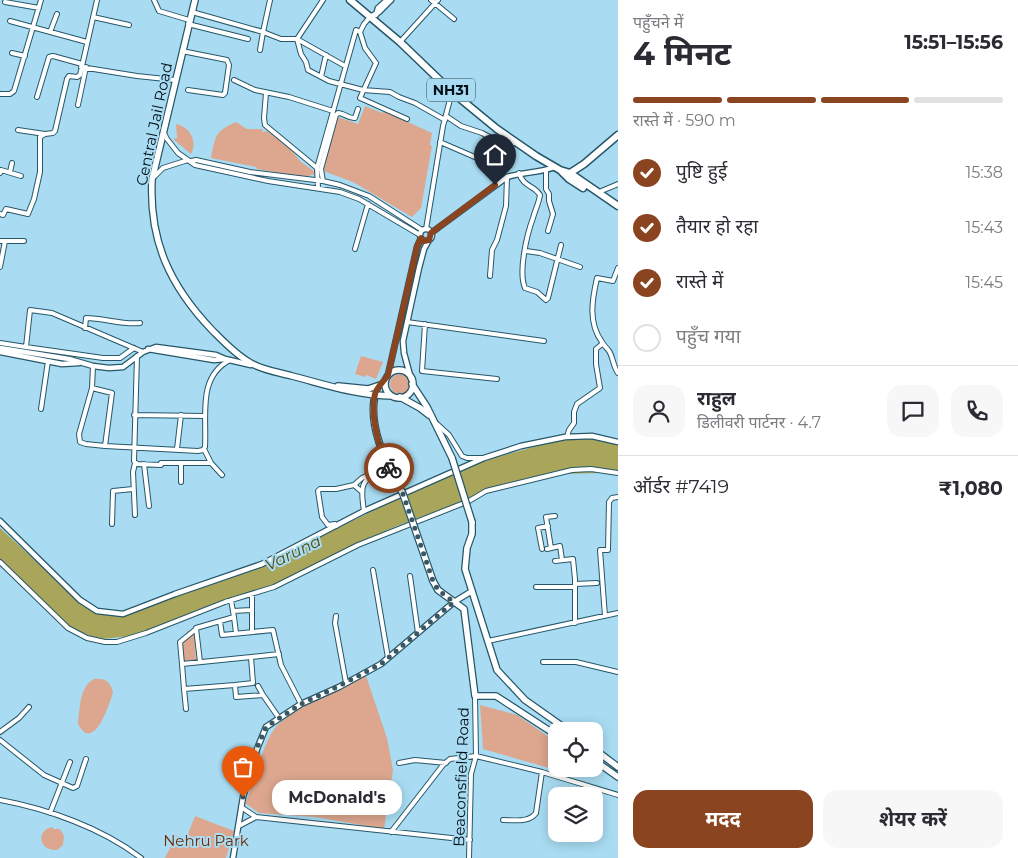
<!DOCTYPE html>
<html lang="hi">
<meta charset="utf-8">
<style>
body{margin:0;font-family:Montserrat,"Noto Sans Devanagari",sans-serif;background:#f7f7f7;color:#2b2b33;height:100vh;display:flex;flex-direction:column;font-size:19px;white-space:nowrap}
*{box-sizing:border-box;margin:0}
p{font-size:16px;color:#7c7c81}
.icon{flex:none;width:28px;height:28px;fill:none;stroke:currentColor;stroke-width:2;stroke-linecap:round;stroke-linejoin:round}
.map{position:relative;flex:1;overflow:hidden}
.sheet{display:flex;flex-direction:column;background:#fff;width:400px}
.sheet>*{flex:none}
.controls{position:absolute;left:548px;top:722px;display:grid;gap:10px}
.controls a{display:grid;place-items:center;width:55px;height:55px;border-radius:10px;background:#fff;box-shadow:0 2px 12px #0003;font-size:25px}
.pin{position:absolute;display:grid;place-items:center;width:42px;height:42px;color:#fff;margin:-51px -21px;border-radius:50% 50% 50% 0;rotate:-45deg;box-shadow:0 0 5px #0007}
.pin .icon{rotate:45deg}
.courier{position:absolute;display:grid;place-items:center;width:50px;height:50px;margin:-25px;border:4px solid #8a441f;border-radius:50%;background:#fff;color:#222;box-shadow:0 1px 6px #0007}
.bubble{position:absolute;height:35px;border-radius:15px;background:#fff;box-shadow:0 2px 12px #0003;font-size:16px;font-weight:700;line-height:35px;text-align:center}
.overview em{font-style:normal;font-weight:700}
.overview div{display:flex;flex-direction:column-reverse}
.overview{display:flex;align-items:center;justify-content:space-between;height:85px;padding:0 15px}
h1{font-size:32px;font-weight:700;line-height:38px}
.bar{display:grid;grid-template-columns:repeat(4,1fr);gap:8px 5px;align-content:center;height:60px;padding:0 15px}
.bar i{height:6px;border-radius:4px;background:#e1e1e2}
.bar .active{background:#8a441f}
.bar p{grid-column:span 4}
.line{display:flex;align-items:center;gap:12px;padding:0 15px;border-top:1px solid #e1e1e2}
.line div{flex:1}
.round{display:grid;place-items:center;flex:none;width:52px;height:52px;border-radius:15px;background:#f7f7f7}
ol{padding:0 15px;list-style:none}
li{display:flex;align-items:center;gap:15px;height:55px}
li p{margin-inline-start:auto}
li .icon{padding:5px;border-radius:50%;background:#8a441f;color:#fff;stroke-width:4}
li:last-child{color:#7c7c81}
li i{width:28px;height:28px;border:2px solid #e1e1e2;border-radius:50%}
.button{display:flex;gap:10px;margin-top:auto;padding:10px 15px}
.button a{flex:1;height:58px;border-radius:15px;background:#8a441f;color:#fff;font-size:20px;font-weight:700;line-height:58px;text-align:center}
.button a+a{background:#f7f7f7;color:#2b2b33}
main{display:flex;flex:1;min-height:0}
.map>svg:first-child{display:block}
.green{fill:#dca78e}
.water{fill:#a9a55b}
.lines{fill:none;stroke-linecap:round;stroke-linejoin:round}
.minor-casing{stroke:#265769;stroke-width:6}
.tertiary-casing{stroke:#265769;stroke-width:7}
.primary-casing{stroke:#265769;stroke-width:8}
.trunk-casing{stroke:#265769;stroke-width:9}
.minor{stroke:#fff;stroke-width:4}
.tertiary{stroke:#fff;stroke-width:4.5}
.primary{stroke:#fff;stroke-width:5.5}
.trunk{stroke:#fff;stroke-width:6}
.primary-bridge-casing{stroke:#265769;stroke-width:8;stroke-linecap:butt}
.primary-bridge{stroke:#fff;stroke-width:5.5}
.done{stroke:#3b5662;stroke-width:5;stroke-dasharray:0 9}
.route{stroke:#8a441f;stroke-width:6}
.labels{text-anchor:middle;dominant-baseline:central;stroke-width:4;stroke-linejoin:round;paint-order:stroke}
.shield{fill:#a9dcf2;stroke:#334c57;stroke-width:1}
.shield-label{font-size:14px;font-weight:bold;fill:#000e15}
.street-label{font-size:15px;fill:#000e15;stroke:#a9dcf2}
.park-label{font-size:15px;fill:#6c2d06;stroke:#a9dcf2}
.water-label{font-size:16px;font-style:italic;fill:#504d13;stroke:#a9dcf2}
</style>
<main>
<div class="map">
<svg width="618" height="858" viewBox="0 0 618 858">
<rect width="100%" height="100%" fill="#a9dcf2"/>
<!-- green -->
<path class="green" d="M365 106 382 113 384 111 432 133 430 145 432 146 421 208 412 217 353 182 326 172 323 168 338 117 358 124Z
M236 122 247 129H263L262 132 267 131 289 147 300 161 315 172V174L304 177 257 169 256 167 211 158C215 137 215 131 236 122Z
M176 124C190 127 198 141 191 154L173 139 177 138Z
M361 356 383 362 376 379 366 375 365 377 355 374Z
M390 384a10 10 0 1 1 20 0a10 10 0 1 1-20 0Z
M187 631H194L196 660 184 661 182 640 187 635Z
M366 676 387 738 393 770 384 829 315 817 259 813 245 803C256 781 259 755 271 734 283 711 342 687 366 676Z
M94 679C105 678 111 682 113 693 109 704 94 754 78 724 80 709 79 687 94 679Z
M480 705 517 715 556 742V769H576L573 775 483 749Z
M195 816 234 831 226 858H165L176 836 186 839Z
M53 827V829H60L64 836 63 845 57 850C39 851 35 830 53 827Z"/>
<!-- water -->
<path class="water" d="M571 437 618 439V475L601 473 562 474 485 493 397 526 335 554 281 583 253 593 233 597 143 635 101 639 74 631 0 563V528L77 599 107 614 125 615 171 595 297 548 464 466Z"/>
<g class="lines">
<defs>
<path id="minor" d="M154 0 159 11 189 20
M270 0 263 32 281 39H297L301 54 306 62 308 70 329 81 363 90 390 92 399 97 415 103 445 120
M323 0 297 39 345 66
M431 0 454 19
M5 2 39 8
M192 12 263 32 260 50
M93 17 129 25
M10 21 87 42
M188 24 248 39
M50 32 57 14
M360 32 365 48 376 63 360 98 407 119
M400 42 438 0
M182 51 227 60 229 65 225 93 223 95 188 90
M12 53 25 56
M81 67 137 76 175 80
M321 77 326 55
M234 80 255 90 289 97 333 111
M266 93 264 118 265 125 317 168
M1 94H10L14 91 41 0
M37 97 49 57 53 56 82 64
M78 105 86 67
M446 116 461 126 482 133 506 146H509L515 142
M18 130 45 134
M164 133 167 139 178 153 195 165 268 181 340 192 359 199 420 235
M440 142 491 164
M191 161 196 160 250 172 323 181 340 185 369 196 422 230
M546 170V189L549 194V201L553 214 548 231
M10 172 12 163
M0 173 1 170 21 176
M519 173C524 188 533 184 540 195 539 203 535 210 533 218 527 234 518 272 525 288L537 292 546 300 548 298 561 245
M155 176 163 168 188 160
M323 181 321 169 336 115 338 113C344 113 349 119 355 118L358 109
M318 188 317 168 356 30 360 32 364 24 370 17
M599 192 618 184
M0 214 3 215 6 209 28 214 34 199 40 172V137L45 134 53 133 55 131 67 79 69 76 77 77 80 75 97 0
M426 229 443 126 452 92
M0 241H24
M355 249 368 204
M526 251 540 253 580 267
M0 267 5 241
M618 268 613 281 597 278C592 300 588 323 602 342 604 346 607 348 609 351 613 357 613 366 618 373
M490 276 492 250 497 240 506 206 507 177
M407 322 544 341
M425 324 422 371 497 379
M85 328 86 318C104 318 122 325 140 323
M0 343 26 347 30 310 52 313 143 352
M26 347 103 358H120L134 348
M137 356 134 461 137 464 161 465
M93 366 92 388 79 434 80 442 86 444 105 446 198 451 203 450 205 447C207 416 197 377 230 360
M92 388 112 393 105 446
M41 409 48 361
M134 415 205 416
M437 424 449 435 462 456 467 458H484
M567 437 569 430 574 423V412L577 404 600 388 596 364V349L602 344
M177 449 181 415
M204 449 211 463 222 475
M161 463H211
M181 463V482
M144 464 149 506
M354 485 362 478 373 473
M364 511C359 480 363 482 387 464
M135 515 133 472 135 463
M112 524 113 491 133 489
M336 526 335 524 328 525 322 517 318 491 320 489H336L354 485 361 491
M551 548 546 517 555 516
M542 549 538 528 548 526
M547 549 560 546 562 560
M555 561 573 559 575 579V623
M0 562 68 628 87 638 105 642H117L146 633 225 602 274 587 358 545 469 501 486 491 572 470 591 469 618 473
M373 570 388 658
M410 576 418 633
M575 584 597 583
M536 587H575
M252 594V631
M233 611 251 610
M336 616 335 623 346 683
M605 616 600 550H608L609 502 612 498 618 497
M234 617 236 633
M220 621 222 635 273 630 281 665 301 704
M488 641 618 613
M251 657 279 654
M200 662 196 628 234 617 231 600
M543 662H576L618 672
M182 664 180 642 196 629
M258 686 263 695
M184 689 182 664 251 657 253 683 235 685
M186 709 184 689 235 685 236 697 263 695 279 718
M0 732 19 718 29 707
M0 740 44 775 73 788 77 786 86 759
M399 763 415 760 446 763
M0 800C48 809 102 828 141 858
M241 807 256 817
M50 813 70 762
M503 820C514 820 529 823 536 813L542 772
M239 826 256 817 470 840
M391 832 443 765 450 759 476 756 542 772 618 795
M469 858 471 774 476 756 475 696"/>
<path id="tertiary" d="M376 15 378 8 387 0
M370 17 379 12 391 0
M420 235a6 6 0 1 1 12 0a6 6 0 1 1-12 0Z
M431 233 507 177C523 172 539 173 555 167
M0 348 69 359 93 366 109 368 123 367 143 352 156 347 216 355 225 359 251 365
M148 349 214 360 225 359
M0 352 62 364 79 363
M388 375 417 247 421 238
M411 379 404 353 403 341 419 268 424 249 429 240
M0 521 80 600 97 611 123 614 175 594 262 564 364 511 484 458 521 446 565 437 592 436 618 442
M233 858 243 797 257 749 266 727 301 704 339 687 381 664 454 602 472 591"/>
<path id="primary" d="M195 0 152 180C149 241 170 286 212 330 223 341 235 354 249 362 261 370 278 372 292 376 327 385 355 395 392 396
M385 384a14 14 0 1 1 28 0a14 14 0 1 1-28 0Z
M412 384 427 407 452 458
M338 386 368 389 380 385
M378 386C365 416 382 455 396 481
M400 397 420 408 429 415
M472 522V534L467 548 465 569 497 670 525 700 569 731
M433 581 438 590 464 609 475 696H496L556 735
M594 749 618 767
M594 760 618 777"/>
<path id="trunk" d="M350 0 400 42 452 92 497 129 536 156 560 170 570 173 618 206
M561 171 569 179 583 188
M567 175 584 164 618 135"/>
</defs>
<!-- minor casing -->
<use href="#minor" class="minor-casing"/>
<!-- tertiary casing -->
<use href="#tertiary" class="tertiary-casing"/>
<!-- primary casing -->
<use href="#primary" class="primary-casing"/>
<!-- trunk casing -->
<use href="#trunk" class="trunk-casing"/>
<!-- minor -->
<use href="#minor" class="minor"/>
<!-- tertiary -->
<use href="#tertiary" class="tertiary"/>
<!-- primary -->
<use href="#primary" class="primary"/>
<!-- trunk -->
<use href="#trunk" class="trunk"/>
<defs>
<path id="primary-bridge" d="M452 458 472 522
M396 481 403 494 433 581"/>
</defs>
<!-- primary-bridge casing -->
<use href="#primary-bridge" class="primary-bridge-casing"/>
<!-- primary-bridge -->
<use href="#primary-bridge" class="primary-bridge"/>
</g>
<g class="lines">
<!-- done -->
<path class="done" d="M243 797 257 748 266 727 301 704 339 686 381 664 454 602 438 590 433 581 403 494 389 468"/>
<!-- route -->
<path class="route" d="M389 468C379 450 370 415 375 394 377 387 384 381 388 375L417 247 421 238 424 241 429 240 431 233 495 185"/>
</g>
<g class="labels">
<!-- shield labels -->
<rect class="shield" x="427" y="78.5" width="48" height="23" rx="4"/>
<g class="shield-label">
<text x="451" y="90">NH31</text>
</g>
<!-- street labels -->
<g class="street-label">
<text transform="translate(154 124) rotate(-78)">Central Jail Road</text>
<text transform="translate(461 777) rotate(-88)">Beaconsfield Road</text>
</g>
<!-- park labels -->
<g class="park-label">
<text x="206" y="840">Nehru Park</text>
</g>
<!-- water labels -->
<g class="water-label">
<text transform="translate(293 553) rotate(-26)">Varuna</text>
</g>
</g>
</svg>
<div class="controls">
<a><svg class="icon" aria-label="locate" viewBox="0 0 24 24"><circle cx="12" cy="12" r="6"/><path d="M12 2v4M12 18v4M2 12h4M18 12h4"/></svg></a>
<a><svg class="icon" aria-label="layers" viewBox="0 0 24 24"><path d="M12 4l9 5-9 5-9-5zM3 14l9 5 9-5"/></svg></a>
</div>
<div class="pin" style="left:243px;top:797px;background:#ea580c"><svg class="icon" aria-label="bag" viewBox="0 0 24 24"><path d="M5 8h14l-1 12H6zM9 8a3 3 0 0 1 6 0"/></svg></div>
<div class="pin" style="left:495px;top:185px;background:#1f2937"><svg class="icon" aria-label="home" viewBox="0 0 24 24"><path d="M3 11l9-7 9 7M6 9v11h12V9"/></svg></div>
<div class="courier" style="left:389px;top:468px"><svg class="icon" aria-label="bike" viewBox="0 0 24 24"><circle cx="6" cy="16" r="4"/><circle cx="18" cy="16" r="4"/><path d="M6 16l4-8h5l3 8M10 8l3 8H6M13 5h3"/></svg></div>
<div class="bubble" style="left:272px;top:780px;width:130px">McDonald's</div>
</div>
<section class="sheet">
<div class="overview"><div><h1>4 मिनट</h1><p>पहुँचने में</p></div><em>15:51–15:56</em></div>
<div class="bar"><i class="active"></i><i class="active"></i><i class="active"></i><i></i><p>रास्ते में · 590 m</p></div>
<ol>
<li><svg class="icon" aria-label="check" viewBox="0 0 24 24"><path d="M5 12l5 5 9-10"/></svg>पुष्टि हुई<p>15:38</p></li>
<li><svg class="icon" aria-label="check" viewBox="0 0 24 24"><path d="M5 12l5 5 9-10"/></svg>तैयार हो रहा<p>15:43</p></li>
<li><svg class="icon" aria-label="check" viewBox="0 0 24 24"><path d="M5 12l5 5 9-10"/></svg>रास्ते में<p>15:45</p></li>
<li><i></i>पहुँच गया</li>
</ol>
<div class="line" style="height:90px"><a class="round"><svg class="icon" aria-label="person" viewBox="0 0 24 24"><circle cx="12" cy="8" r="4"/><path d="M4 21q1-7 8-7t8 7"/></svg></a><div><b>राहुल</b><p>डिलीवरी पार्टनर · 4.7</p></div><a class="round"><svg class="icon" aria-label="chat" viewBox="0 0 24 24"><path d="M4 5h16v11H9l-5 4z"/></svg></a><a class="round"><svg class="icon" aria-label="phone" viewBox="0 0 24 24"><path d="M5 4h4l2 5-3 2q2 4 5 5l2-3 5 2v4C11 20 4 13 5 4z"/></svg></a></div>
<div class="line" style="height:65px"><div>ऑर्डर #7419</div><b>₹1,080</b></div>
<div class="button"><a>मदद</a><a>शेयर करें</a></div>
</section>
</main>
